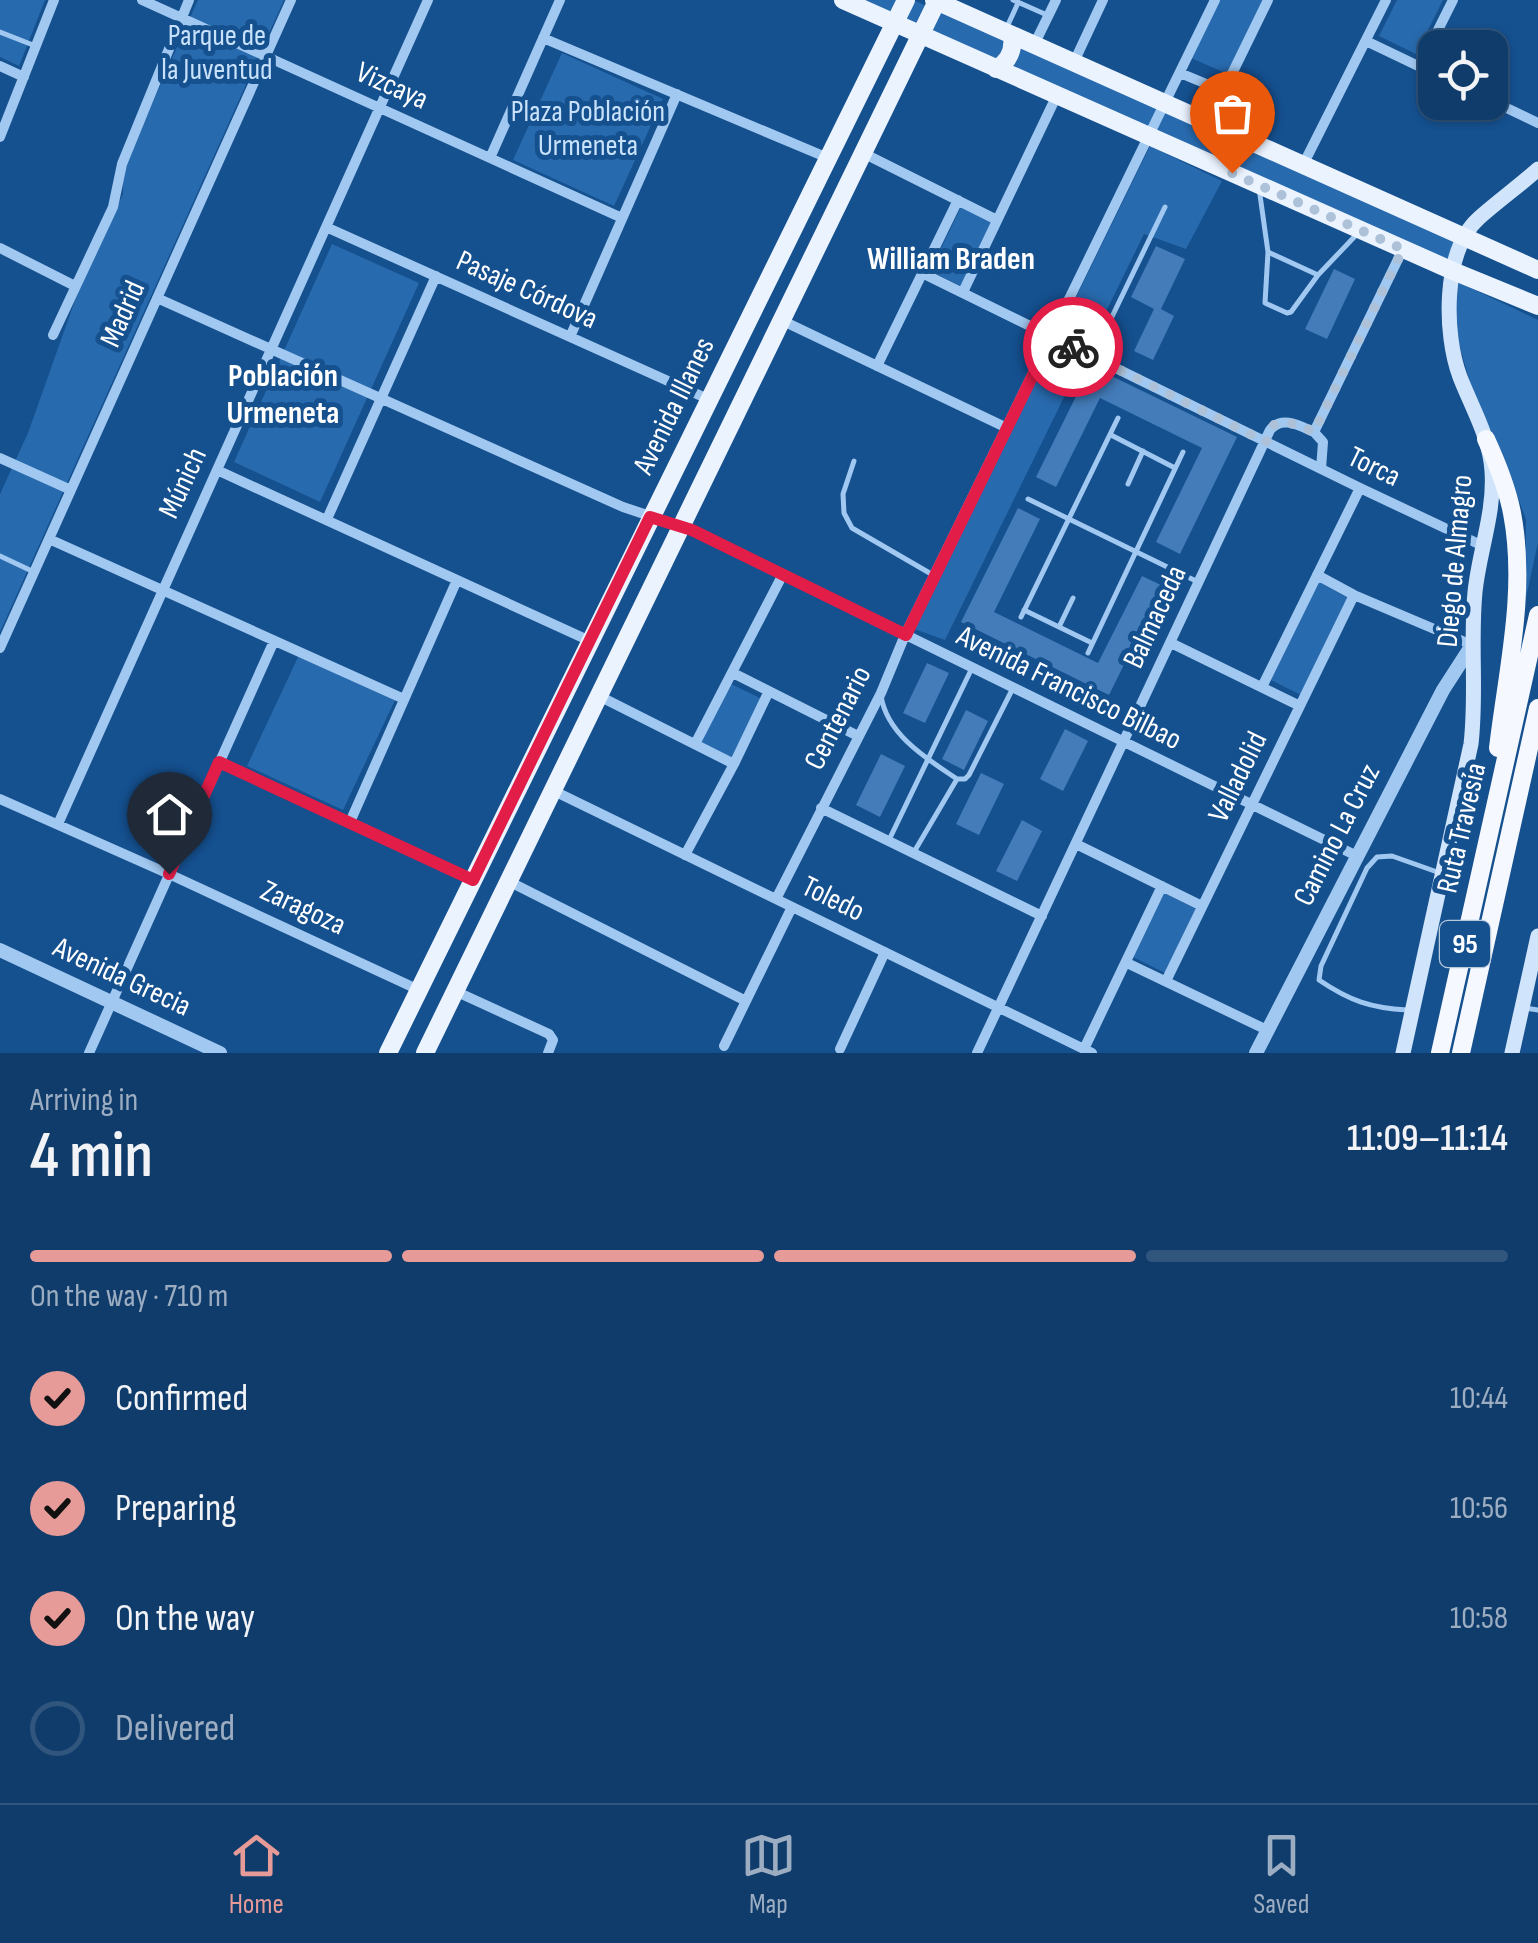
<!DOCTYPE html>
<meta charset="utf-8">
<style>
body{margin:0;font-family:"Sofia Sans Condensed",sans-serif;background:#194371;color:#f1f3f6;height:100vh;display:flex;flex-direction:column;font-size:38px;white-space:nowrap}
*{box-sizing:border-box;margin:0}
p{font-size:32px;color:#9cadc1}
.icon{flex:none;width:55px;height:55px;fill:none;stroke:currentColor;stroke-width:2;stroke-linecap:round;stroke-linejoin:round}
.map{position:relative;height:1053px;overflow:hidden}
.panel{display:flex;flex-direction:column;background:#103c6b;flex:1}
.panel>*{flex:none}
.fabs{position:absolute;left:1418px;top:30px;display:grid;gap:20px}
.fabs a{display:grid;place-items:center;width:90px;height:90px;border-radius:20px;background:#103c6b;box-shadow:0 2px 8px #0004,0 0 0 2px #30567e;font-size:50px}
.pin{position:absolute;display:grid;place-items:center;width:85px;height:85px;color:#fff;margin:-102px -42px;border-radius:50% 50% 50% 0;rotate:-45deg;box-shadow:0 0 10px #0007}
.pin .icon{rotate:45deg}
.courier{position:absolute;display:grid;place-items:center;width:100px;height:100px;margin:-50px;border:8px solid #e11d48;border-radius:50%;background:#fff;color:#222;box-shadow:0 2px 12px #0007}
.headline em{font-style:normal;font-weight:600}
.headline div{display:flex;flex-direction:column-reverse}
.headline{display:flex;align-items:center;justify-content:space-between;height:170px;padding:0 30px}
h1{font-size:65px;font-weight:600;line-height:75px}
.bar{display:grid;grid-template-columns:repeat(4,1fr);gap:15px 10px;align-content:center;height:120px;padding:0 30px}
.bar i{height:12px;border-radius:8px;background:#30567e}
.bar .on{background:#e69b98}
.bar p{grid-column:span 4}
ol{padding:0 30px;list-style:none}
li{display:flex;align-items:center;gap:30px;height:110px}
li p{margin-inline-start:auto}
li .icon{padding:10px;border-radius:50%;background:#e69b98;color:#111;stroke-width:4}
li:last-child{color:#9cadc1}
li i{width:55px;height:55px;border:5px solid #30567e;border-radius:50%}
.tab-bar{display:flex;justify-content:space-around;align-items:center;height:140px;border-top:2px solid #30567e;background:#103c6b;font-size:28px;color:#9cadc1}
.tab-bar a{display:grid;justify-items:center;gap:5px}
.tab-bar .on{color:#e69b98}
.map>svg:first-child{display:block}
.green{fill:#286aae}
.building{fill:#437cb9}
.lines{fill:none;stroke-linecap:round;stroke-linejoin:round}
.service{stroke:#a1c8f0;stroke-width:5}
.minor{stroke:#a1c8f0;stroke-width:10}
.tertiary{stroke:#a1c8f0;stroke-width:14}
.secondary{stroke:#d0e4fb;stroke-width:15}
.primary{stroke:#ebf3ff;stroke-width:18}
.trunk{stroke:#f5f9ff;stroke-width:18}
.done{stroke:#adc2d8;stroke-width:10;stroke-dasharray:0 18}
.route{stroke:#e11d48;stroke-width:12}
.labels{text-anchor:middle;dominant-baseline:central;stroke-width:10;stroke-linejoin:round;paint-order:stroke}
.shield{fill:#15508f;stroke:#b9cadd;stroke-width:2.5}
.shield-label{font-size:28px;font-weight:bold;fill:#fff}
.park-label{font-size:30px;fill:#c8e2fb;stroke:#15508f}
.street-label{font-size:30px;fill:#fff;stroke:#15508f}
.neighbourhood-label{font-size:32px;font-weight:bold;fill:#fff;stroke:#15508f}
</style>
<div class="map">
<svg width="1538" height="1053" viewBox="0 0 1538 1053">
<rect width="100%" height="100%" fill="#15508f"/>
<!-- green -->
<path class="green" d="M0 0H45L19 66 0 57Z
M198 0H284L0 632V494L28 433 78 292 123 194V169Z
M861 0H913L1456 242 1448 264Z
M1219 0H1265L1230 75 1191 58Z
M1397 0H1443L1416 54 1379 36Z
M562 53 663 99 614 206 513 160Z
M1150 146 1222 181 1186 249 1144 234 945 640 914 629Z
M962 205 993 220 961 286 930 271Z
M332 244 419 283 320 502 234 462Z
M1456 281 1538 320V542L1525 603 1526 520 1509 472 1473 393 1461 351 1451 311Z
M1317 581 1348 598 1301 695 1267 678Z
M299 655 395 700 343 810 247 766Z
M727 682 762 699 729 766 694 749Z
M1164 893 1198 910 1167 974 1131 956Z"/>
<!-- building -->
<path class="building" d="M1156 246 1185 259 1161 309 1174 316 1153 360 1134 351 1154 309 1131 297Z
M1334 269 1355 279 1327 339 1305 329Z
M1091 366 1237 437 1180 554 1156 542 1202 448 1100 398 1056 487 1036 477Z
M1018 508 1040 519 994 612 1098 663 1142 576 1163 586 1109 695 961 622Z
M927 663 949 673 925 723 903 713Z
M966 710 988 721 964 770 942 759Z
M1065 729 1088 741 1063 791 1040 779Z
M881 754 905 766 880 817 856 805Z
M981 773 1004 784 979 835 956 824Z
M1022 820 1042 831 1017 881 996 871Z"/>
<g class="lines">
<!-- service -->
<path class="service" d="M1013 0 1047 15
M1006 29 1018 3
M0 32 33 45
M1259 188 1268 252 1318 275 1359 232
M1268 252 1265 303 1287 313 1291 312 1318 275
M1093 356 1165 207
M1111 435 1175 468
M854 461 843 494 844 513 852 528 933 575
M1128 484 1143 451
M1028 499 1196 581
M0 556 34 572
M1024 610 1092 643
M1021 617 1118 418
M1059 627 1073 598
M1088 653 1183 452
M881 695C886 734 927 759 957 779
M889 840 972 668
M914 852 957 779H965L969 775 1013 688
M1525 1008 1538 1010
M1407 1010C1371 1008 1350 1001 1319 980L1321 966 1367 868 1377 857 1392 856 1440 873"/>
<!-- minor -->
<path class="minor" d="M142 0 622 218
M543 38 828 158
M1366 41 1435 74
M1034 45 1056 0
M1074 62 1103 0
M0 66 24 77
M1420 66 1453 0
M1180 73 1216 88 1226 86 1268 0
M1490 100 1538 123
M0 137 54 0
M863 153 997 220
M490 158 560 0
M1303 165 1386 0
M326 227 708 399
M0 248 75 286
M922 273 1360 488 1483 546
M963 292 1057 95
M157 298 623 507 692 530 1357 856
M781 320 1007 428
M53 335 113 207 122 164 189 0
M570 337 677 94
M877 366 958 200
M1314 432 1323 442 1321 469
M0 458 71 490
M217 470 590 641
M327 519 436 276
M49 539 404 699
M1317 575 1354 595 1472 645
M1171 643 1300 706
M0 648 291 0
M733 673 858 736
M1262 687 1360 488
M599 696 734 764
M695 744 783 574
M219 762 473 880
M552 790 1092 1053
M0 799 169 874 419 990
M821 808 1042 916
M350 822 457 580
M58 824 428 0
M1076 844 1202 906
M685 855 734 764 769 691
M508 881 746 1001
M776 899 881 693 905 635 1215 0
M1127 963 1267 1030
M1166 981 1354 595
M455 991 549 1034 553 1040 548 1053
M724 1046 792 907
M840 1049 885 952
M1084 1049 1162 886
M89 1053 274 641
M977 1053 1270 430C1282 415 1300 426 1314 432L1403 249"/>
<!-- tertiary -->
<path class="tertiary" d="M0 950 220 1053
M1256 1053 1443 690 1472 645"/>
<!-- secondary -->
<path class="secondary" d="M1403 1053 1471 744C1477 693 1470 643 1475 592 1479 552 1495 512 1492 471 1490 438 1472 408 1460 377 1444 335 1442 251 1479 218 1498 201 1519 186 1538 169
M1512 1053 1538 936"/>
<!-- primary -->
<path class="primary" d="M843 0 1453 271 1538 306
M934 0 1538 270
M996 69C1009 62 1014 49 1012 35
M388 1053 906 0
M425 1053 937 1"/>
<!-- trunk -->
<path class="trunk" d="M1486 439C1497 463 1507 487 1512 513 1527 591 1507 671 1498 748
M1440 1053 1538 615
M1461 1053 1538 708"/>
</g>
<g class="lines">
<!-- done -->
<path class="done" d="M1073 347 1266 442 1274 425C1289 420 1301 426 1314 432L1403 249 1232 173"/>
<!-- route -->
<path class="route" d="M169 874 219 762 473 880 650 517 692 530 906 635 1052 336 1073 347"/>
</g>
<g class="labels">
<!-- shield labels -->
<rect class="shield" x="1440" y="921" width="50" height="46" rx="8"/>
<g class="shield-label">
<text x="1465" y="944">95</text>
</g>
<!-- park labels -->
<g class="park-label">
<text x="217" y="36">Parque de<tspan x="217" dy="34">la Juventud</tspan></text>
<text x="588" y="112">Plaza Población<tspan x="588" dy="34">Urmeneta</tspan></text>
</g>
<!-- street labels -->
<g class="street-label">
<text transform="translate(392 86) rotate(24)">Vizcaya</text>
<text transform="translate(527 290) rotate(24)">Pasaje Córdova</text>
<text transform="translate(123 314) rotate(-66)">Madrid</text>
<text transform="translate(674 406) rotate(-64)">Avenida Illanes</text>
<text transform="translate(1374 467) rotate(26)">Torca</text>
<text transform="translate(183 483) rotate(-65)">Múnich</text>
<text transform="translate(1455 561) rotate(-85)">Diego de Almagro</text>
<text transform="translate(1155 617) rotate(-65)">Balmaceda</text>
<text transform="translate(1069 688) rotate(26)">Avenida Francisco Bilbao</text>
<text transform="translate(838 718) rotate(-63)">Centenario</text>
<text transform="translate(1238 777) rotate(-64)">Valladolid</text>
<text transform="translate(1462 828) rotate(-77)">Ruta Travesía</text>
<text transform="translate(1337 835) rotate(-63)">Camino La Cruz</text>
<text transform="translate(833 899) rotate(26)">Toledo</text>
<text transform="translate(303 908) rotate(25)">Zaragoza</text>
<text transform="translate(122 977) rotate(25)">Avenida Grecia</text>
</g>
<!-- neighbourhood labels -->
<g class="neighbourhood-label">
<text x="951" y="259">William Braden</text>
<text x="283" y="376">Población<tspan x="283" dy="37">Urmeneta</tspan></text>
</g>
</g>
</svg>
<div class="fabs">
<a><svg class="icon" aria-label="locate" viewBox="0 0 24 24"><circle cx="12" cy="12" r="6"/><path d="M12 2v4M12 18v4M2 12h4M18 12h4"/></svg></a>
</div>
<div class="pin" style="left:1232px;top:173px;background:#ea580c"><svg class="icon" aria-label="bag" viewBox="0 0 24 24"><path d="M5 8h14l-1 12H6zM9 8a3 3 0 0 1 6 0"/></svg></div>
<div class="pin" style="left:169px;top:874px;background:#1f2937"><svg class="icon" aria-label="home" viewBox="0 0 24 24"><path d="M3 11l9-7 9 7M6 9v11h12V9"/></svg></div>
<div class="courier" style="left:1073px;top:347px"><svg class="icon" aria-label="bike" viewBox="0 0 24 24"><circle cx="6" cy="16" r="4"/><circle cx="18" cy="16" r="4"/><path d="M6 16l4-8h5l3 8M10 8l3 8H6M13 5h3"/></svg></div>
</div>
<section class="panel">
<div class="headline"><div><h1>4 min</h1><p>Arriving in</p></div><em>11:09–11:14</em></div>
<div class="bar"><i class="on"></i><i class="on"></i><i class="on"></i><i></i><p>On the way · 710 m</p></div>
<ol>
<li><svg class="icon" aria-label="check" viewBox="0 0 24 24"><path d="M5 12l5 5 9-10"/></svg>Confirmed<p>10:44</p></li>
<li><svg class="icon" aria-label="check" viewBox="0 0 24 24"><path d="M5 12l5 5 9-10"/></svg>Preparing<p>10:56</p></li>
<li><svg class="icon" aria-label="check" viewBox="0 0 24 24"><path d="M5 12l5 5 9-10"/></svg>On the way<p>10:58</p></li>
<li><i></i>Delivered</li>
</ol>
</section>
<nav class="tab-bar">
<a class="on"><svg class="icon" aria-label="home" viewBox="0 0 24 24"><path d="M3 11l9-7 9 7M6 9v11h12V9"/></svg>Home</a>
<a><svg class="icon" aria-label="map" viewBox="0 0 24 24"><path d="M3 6l6-2 6 2 6-2v14l-6 2-6-2-6 2zM9 4v14M15 6v14"/></svg>Map</a>
<a><svg class="icon" aria-label="saved" viewBox="0 0 24 24"><path d="M7 4h10v16l-5-4-5 4z"/></svg>Saved</a>
</nav>
